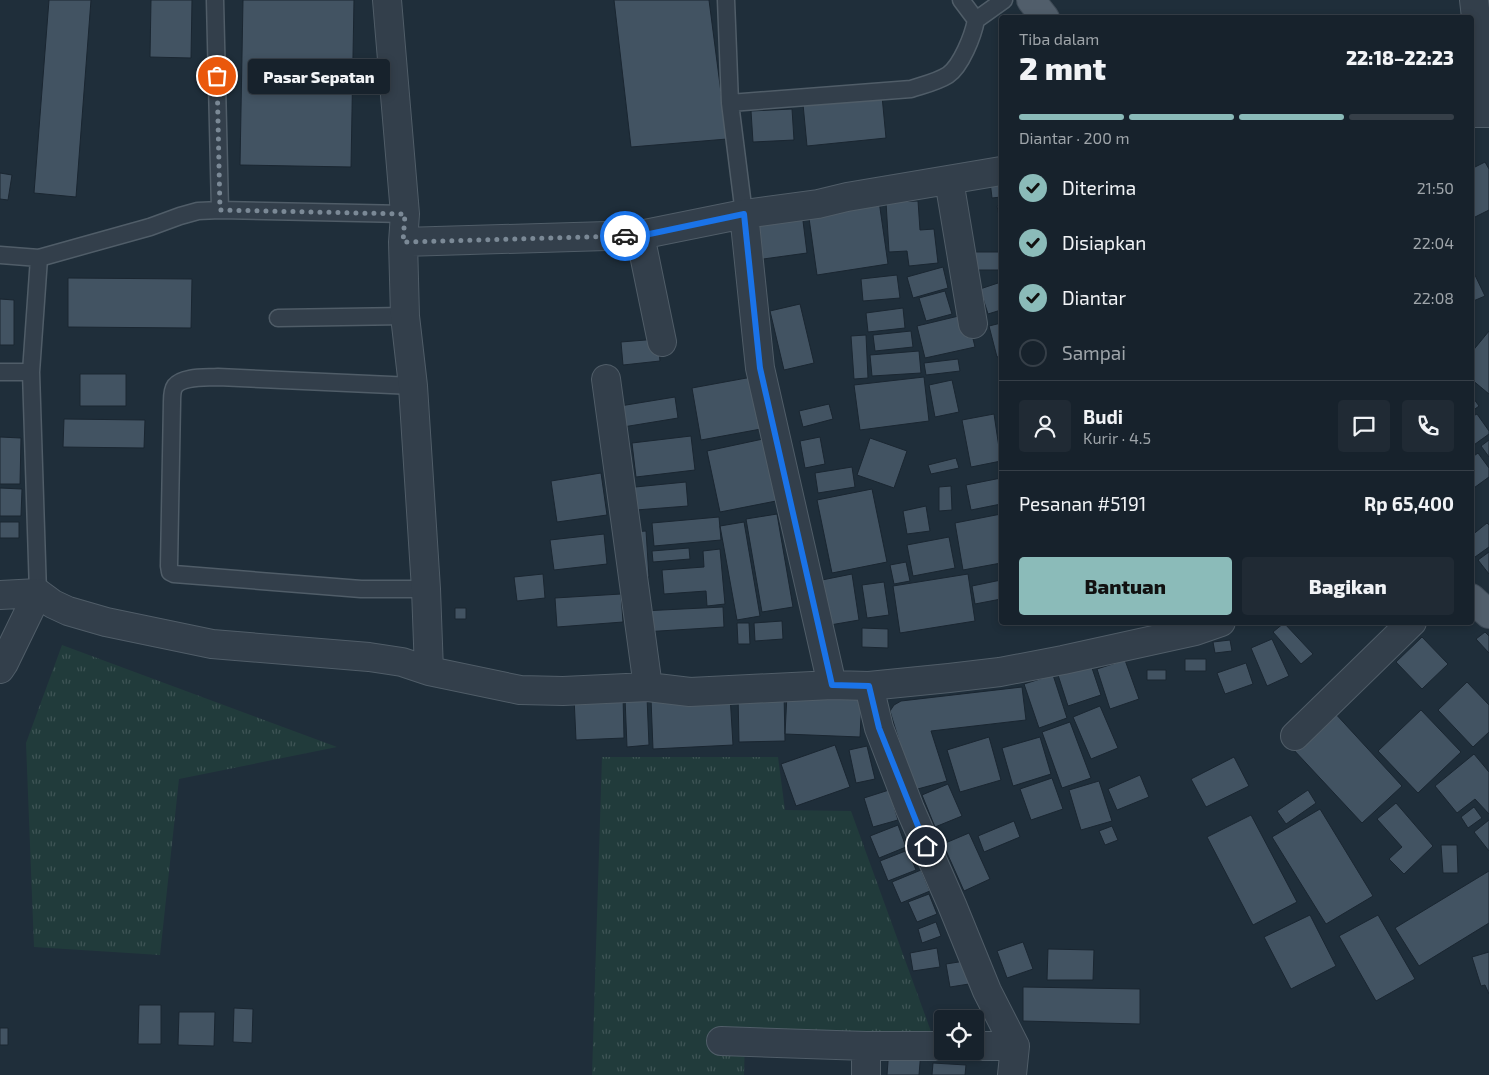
<!DOCTYPE html>
<html lang="id">
<meta charset="utf-8">
<style>
body{margin:0;font-family:"Exo 2",sans-serif;background:#202a34;color:#f1f3f6;height:100vh;display:flex;flex-direction:column;font-size:19px;white-space:nowrap}
*{box-sizing:border-box;margin:0}
p{font-size:16px;color:#9ea4a9}
.icon{flex:none;width:28px;height:28px;fill:none;stroke:currentColor;stroke-width:2;stroke-linecap:round;stroke-linejoin:round}
.map{position:relative;flex:1;overflow:hidden}
.drawer{position:absolute;left:999px;top:15px;width:475px;height:610px;display:flex;flex-direction:column;background:#17222c;border-radius:5px;box-shadow:0 2px 8px #0003,0 0 0 1px #363f48}
.drawer>*{flex:none}
.tools{position:absolute;left:934px;top:1010px;display:grid;gap:10px}
.tools a{display:grid;place-items:center;width:50px;height:50px;border-radius:5px;background:#17222c;box-shadow:0 2px 8px #0003,0 0 0 1px #363f48;font-size:25px}
.pin{position:absolute;display:grid;place-items:center;width:42px;height:42px;color:#fff;margin:-21px;border:2px solid #fff;border-radius:50%;box-shadow:0 1px 5px #0007}
.courier{position:absolute;display:grid;place-items:center;width:50px;height:50px;margin:-25px;border:4px solid #1a73e8;border-radius:50%;background:#fff;color:#222;box-shadow:0 1px 6px #0007}
.bubble{position:absolute;height:35px;border-radius:5px;background:#17222c;box-shadow:0 2px 8px #0003,0 0 0 1px #363f48;font-size:16px;font-weight:800;line-height:35px;text-align:center}
.summary em{font-style:normal;font-weight:800}
.summary div{display:flex;flex-direction:column-reverse}
.summary{display:flex;align-items:center;justify-content:space-between;height:85px;padding:0 20px}
h1{font-size:32px;font-weight:800;line-height:38px}
.bar{display:grid;grid-template-columns:repeat(4,1fr);gap:8px 5px;align-content:center;height:60px;padding:0 20px}
.bar i{height:6px;border-radius:4px;background:#363f48}
.bar .selected{background:#8bbbb9}
.bar p{grid-column:span 4}
.line{display:flex;align-items:center;gap:12px;padding:0 20px;border-top:1px solid #363f48}
.line div{flex:1}
.round{display:grid;place-items:center;flex:none;width:52px;height:52px;border-radius:5px;background:#202a34}
ol{padding:0 20px;list-style:none}
li{display:flex;align-items:center;gap:15px;height:55px}
li p{margin-inline-start:auto}
li .icon{padding:5px;border-radius:50%;background:#8bbbb9;color:#111;stroke-width:4}
li:last-child{color:#9ea4a9}
li i{width:28px;height:28px;border:2px solid #363f48;border-radius:50%}
.action{display:flex;gap:10px;margin-top:auto;padding:10px 20px}
.action a{flex:1;height:58px;border-radius:5px;background:#8bbbb9;color:#111;font-size:20px;font-weight:800;line-height:58px;text-align:center}
.action a+a{background:#202a34;color:#f1f3f6}
.map>svg:first-child{display:block}
.grass{fill:url(#grass-tufts)}
.building{fill:#425362;stroke:#1a2631}
.lines{fill:none;stroke-linecap:round;stroke-linejoin:round}
.service-casing{stroke:#505d68;stroke-width:19}
.minor-casing{stroke:#505d68;stroke-width:30}
.tertiary-casing{stroke:#505d68;stroke-width:30}
.primary-casing{stroke:#3f4b57;stroke-width:30}
.service{stroke:#333f4b;stroke-width:16}
.minor{stroke:#333f4b;stroke-width:28}
.tertiary{stroke:#333f4b;stroke-width:28}
.primary{stroke:#515e6b;stroke-width:28}
.done{stroke:#7b8996;stroke-width:5;stroke-dasharray:0 9}
.route{stroke:#1a73e8;stroke-width:6}
</style>
<div class="map">
<svg width="1489" height="1075" viewBox="0 0 1489 1075">
<defs>
<pattern id="grass-tufts" width="24" height="20" patternUnits="userSpaceOnUse" patternTransform="scale(1.25)"><rect width="24" height="20" fill="#213b3b"/><path d="M3 7l-1-3M5 7V3M7 7l1-3M15 17l-1-3M17 17v-4M19 17l1-3" fill="none" stroke="#3f5556"/></pattern>
</defs>
<rect width="100%" height="100%" fill="#1f2e3a"/>
<!-- grass -->
<path class="grass" d="M62 645 337 747 179 779 160 955 34 947 26 743Z
M602 757H778L785 810 851 811 937 1048 745 1039 744 1075H592Z"/>
<!-- building -->
<path class="building" d="M49 0H91L76 197 34 193Z
M151 0H192L191 58 150 57Z
M243 0H354L351 167 240 165Z
M614 0H709L727 139 631 147Z
M882 96 886 138 807 146 803 104Z
M792 109 794 140 753 142 751 111Z
M1485 162 1489 169V210L1471 219V169Z
M0 173 12 175 8 200 0 199Z
M1001 180V197L992 198 990 181Z
M879 201 888 264 817 275 808 211Z
M918 201 920 230 934 229 938 263 909 266 907 251 889 252 886 202Z
M1001 205V225L997 206Z
M802 213 807 253 756 260 751 219Z
M975 252H1001V270H975Z
M943 267 948 288 913 298 907 277Z
M1473 271 1485 296 1471 302V272Z
M897 275 900 298 863 301 861 279Z
M68 278 192 279 191 328 68 327Z
M1001 282V310L988 314 980 289Z
M945 291 952 314 926 321 919 298Z
M0 299 14 300V345H0Z
M800 304 814 363 784 370 770 311Z
M903 308 905 328 868 332 866 313Z
M967 314 975 347 925 358 917 326Z
M1001 323V356L997 357 989 326Z
M911 331 913 347 875 351 873 335Z
M1489 331V394L1471 379V353Z
M866 335 868 378 854 379 851 336Z
M658 339 660 361 623 365 621 342Z
M919 351 921 373 872 376 870 355Z
M958 359 960 371 926 375 924 363Z
M80 374H126V406H80Z
M752 377 761 429 701 440 692 388Z
M924 377 929 421 860 430 854 385Z
M952 380 959 412 935 417 929 385Z
M1471 395 1479 406 1471 412Z
M675 397 678 418 623 427 620 406Z
M829 404 833 419 803 427 799 411Z
M994 414 1001 461 971 467 962 420Z
M1477 414 1489 431V434L1471 447V417Z
M64 419 145 420 144 448 63 447Z
M691 436 695 470 636 477 632 443Z
M0 437 21 438 20 484H0Z
M820 437 825 464 805 468 800 441Z
M870 438 907 451 894 488 857 475Z
M763 439 776 501 720 512 707 451Z
M1489 440V457L1481 446Z
M1478 453 1489 468V477L1471 490V458Z
M956 458 959 468 931 474 928 465Z
M852 467 855 487 818 493 815 473Z
M601 473 607 515 557 522 551 481Z
M1001 478V504L971 510 966 485Z
M686 482 688 506 636 510 635 487Z
M951 486 952 510 939 511V487Z
M0 488 22 489 21 516H0Z
M872 489 887 562 832 573 817 500Z
M926 506 930 531 907 534 903 511Z
M777 514 793 607 762 612 746 519Z
M1001 514V563L963 570 955 523Z
M719 517 721 540 654 546 652 523Z
M0 522H19V538H0Z
M744 522 760 616 737 620 720 526Z
M1487 523 1489 525V547L1475 557 1471 552V536Z
M646 531 649 577H634L631 532Z
M604 534 607 564 554 570 550 540Z
M949 537 955 568 913 576 907 545Z
M689 548 690 559 653 562 652 551Z
M720 549 725 604 707 606 706 591 664 594 662 570 704 567 703 551Z
M1489 552V574L1478 560Z
M906 562 910 581 894 584 890 565Z
M543 574 545 598 517 601 514 577Z
M852 574 859 620 830 625 822 580Z
M968 574 975 621 900 633 893 586Z
M1001 580V599L975 604 972 586Z
M884 582 889 615 867 618 862 585Z
M621 594 623 622 557 627 555 598Z
M723 607 724 627 643 632 642 611Z
M455 608H466V619H455Z
M782 621 783 639 755 641 754 623Z
M737 623H749L750 644H738Z
M1284 623 1313 654 1301 664 1273 632Z
M862 628 888 629V648L862 647Z
M1485 632 1489 636V653L1476 639Z
M1422 637 1448 664 1422 689 1396 662Z
M1272 639 1289 676 1267 686 1251 648Z
M1230 640 1232 651 1215 653 1213 642Z
M1185 659H1206V671H1185Z
M1125 660 1139 699 1110 709 1097 669Z
M1246 663 1253 684 1225 694 1217 673Z
M1091 665 1101 695 1068 706 1058 675Z
M1147 670H1166V680H1147Z
M1053 675 1067 718 1039 728 1024 684Z
M1467 682 1489 705V732L1473 747 1438 710Z
M1022 687 1026 720 931 731 947 781 914 790 890 711 894 705 901 701Z
M784 693 785 741 739 742 738 694Z
M787 694 862 698 860 737 785 734Z
M623 695 624 738 576 740 574 697Z
M730 695 733 745 653 749 651 699Z
M647 697 649 745 627 747 625 698Z
M1100 706 1118 748 1091 759 1073 717Z
M1421 710 1461 752 1418 793 1378 751Z
M1333 711 1402 786 1362 823 1292 748Z
M1070 722 1091 778 1062 788 1042 732Z
M989 737 1001 780 960 792 947 750Z
M1040 737 1051 774 1013 786 1002 748Z
M835 745 850 787 796 806 781 764Z
M867 746 875 779 856 783 849 750Z
M1474 754 1489 772V814L1475 799 1457 813 1435 786Z
M1234 757 1249 786 1206 807 1191 779Z
M1140 775 1149 797 1117 810 1108 789Z
M1052 778 1063 809 1031 820 1020 789Z
M1099 781 1112 821 1081 830 1069 790Z
M948 784 962 816 935 827 922 795Z
M889 790 898 820 873 827 864 798Z
M1308 790 1316 803 1286 824 1277 811Z
M1396 803 1433 846 1404 874 1389 859 1402 847 1377 819Z
M1474 807 1482 818 1468 828 1461 817Z
M1320 809 1373 896 1326 924 1272 837Z
M1251 815 1297 902 1253 925 1207 837Z
M1489 820V851L1474 832Z
M1014 821 1020 837 984 852 978 836Z
M898 825 906 847 879 858 870 836Z
M1112 826 1118 840 1105 845 1099 831Z
M969 833 990 879 964 891 943 844Z
M1441 845H1457L1458 873H1443Z
M908 850 916 870 888 881 880 861Z
M921 870 930 891 901 903 892 882Z
M1489 871V923L1419 966 1395 928Z
M929 894 937 914 917 922 908 902Z
M1310 915 1336 966 1291 989 1264 937Z
M1378 915 1415 979 1376 1001 1339 936Z
M936 922 941 936 922 943 918 929Z
M1023 942 1033 969 1007 978 997 951Z
M937 948 940 967 913 971 910 953Z
M1048 949 1094 950 1093 980H1047Z
M1489 952V994L1485 985 1481 986 1472 957Z
M965 961 969 984 950 987 946 964Z
M1023 987 1140 989V1024L1023 1021Z
M139 1005H161V1044H138Z
M234 1008 253 1009 252 1043 233 1042Z
M179 1012H215L214 1046 178 1045Z
M0 1028H8V1045H0Z
M889 1048 921 1051 919 1075H887Z
M933 1063 966 1065 965 1075H932Z"/>
<g class="lines">
<defs>
<path id="service" d="M215 0 220 210
M726 0 730 103 744 214
M961 0 976 20
M730 103 911 89C923 85 937 82 948 75 961 66 973 36 976 20L1004 0
M0 255 39 258 150 227 180 216 198 211 220 210 405 214
M278 318 405 316
M0 372H31
M413 386 218 377C206 378 183 376 175 386 172 390 172 397 172 402L169 566 170 572 174 574 361 589H426
M38 593 31 372 39 258"/>
<path id="minor" d="M387 0 405 214 403 242 405 316 413 386 426 589 429 671
M1474 0 1487 113
M949 180 973 324
M744 214 760 368 832 685
M640 235 662 342
M403 242 640 235 744 214 818 204 847 197 1001 171
M606 379 648 687
M0 595 38 593 53 604 68 611 106 622 212 644 369 657 402 662 429 671 520 690 563 691 648 687 690 692 832 685 869 686 949 678 1000 672 1063 660 1195 631 1221 622
M0 669 4 663 38 593
M869 686 879 728 910 809 952 905 987 991 1015 1046 1012 1075
M1295 736 1412 622
M721 1041 866 1046H942
M866 1046V1075
M975 1046H1015"/>
<path id="tertiary" d="M1471 113H1489"/>
<path id="primary" d="M1031 0 1045 18
M1471 598 1489 614"/>
</defs>
<!-- service casing -->
<use href="#service" class="service-casing"/>
<!-- minor casing -->
<use href="#minor" class="minor-casing"/>
<!-- tertiary casing -->
<use href="#tertiary" class="tertiary-casing"/>
<!-- primary casing -->
<use href="#primary" class="primary-casing"/>
<!-- service -->
<use href="#service" class="service"/>
<!-- minor -->
<use href="#minor" class="minor"/>
<!-- tertiary -->
<use href="#tertiary" class="tertiary"/>
<!-- primary -->
<use href="#primary" class="primary"/>
</g>
<g class="lines">
<!-- done -->
<path class="done" d="M217 76 220 210 405 214 403 242 625 236"/>
<!-- route -->
<path class="route" d="M625 236H640L744 214 760 368 832 685 869 686 879 728 926 846"/>
</g>
</svg>
<div class="tools">
<a><svg class="icon" aria-label="locate" viewBox="0 0 24 24"><circle cx="12" cy="12" r="6"/><path d="M12 2v4M12 18v4M2 12h4M18 12h4"/></svg></a>
</div>
<div class="pin" style="left:217px;top:76px;background:#ea580c"><svg class="icon" aria-label="bag" viewBox="0 0 24 24"><path d="M5 8h14l-1 12H6zM9 8a3 3 0 0 1 6 0"/></svg></div>
<div class="pin" style="left:926px;top:846px;background:#1f2937"><svg class="icon" aria-label="home" viewBox="0 0 24 24"><path d="M3 11l9-7 9 7M6 9v11h12V9"/></svg></div>
<div class="courier" style="left:625px;top:236px"><svg class="icon" aria-label="car" viewBox="0 0 24 24"><path d="M5 17H2v-5l4-1 3-4h7l3 4 3 1v5h-3M9 17h6M6 11h13"/><circle cx="7" cy="17" r="2"/><circle cx="17" cy="17" r="2"/></svg></div>
<div class="bubble" style="left:248px;top:59px;width:142px">Pasar Sepatan</div>
<section class="drawer">
<div class="summary"><div><h1>2 mnt</h1><p>Tiba dalam</p></div><em>22:18–22:23</em></div>
<div class="bar"><i class="selected"></i><i class="selected"></i><i class="selected"></i><i></i><p>Diantar · 200 m</p></div>
<ol>
<li><svg class="icon" aria-label="check" viewBox="0 0 24 24"><path d="M5 12l5 5 9-10"/></svg>Diterima<p>21:50</p></li>
<li><svg class="icon" aria-label="check" viewBox="0 0 24 24"><path d="M5 12l5 5 9-10"/></svg>Disiapkan<p>22:04</p></li>
<li><svg class="icon" aria-label="check" viewBox="0 0 24 24"><path d="M5 12l5 5 9-10"/></svg>Diantar<p>22:08</p></li>
<li><i></i>Sampai</li>
</ol>
<div class="line" style="height:90px"><a class="round"><svg class="icon" aria-label="person" viewBox="0 0 24 24"><circle cx="12" cy="8" r="4"/><path d="M4 21q1-7 8-7t8 7"/></svg></a><div><b>Budi</b><p>Kurir · 4.5</p></div><a class="round"><svg class="icon" aria-label="chat" viewBox="0 0 24 24"><path d="M4 5h16v11H9l-5 4z"/></svg></a><a class="round"><svg class="icon" aria-label="phone" viewBox="0 0 24 24"><path d="M5 4h4l2 5-3 2q2 4 5 5l2-3 5 2v4C11 20 4 13 5 4z"/></svg></a></div>
<div class="line" style="height:65px"><div>Pesanan #5191</div><b>Rp 65,400</b></div>
<div class="action"><a>Bantuan</a><a>Bagikan</a></div>
</section>
</div>
